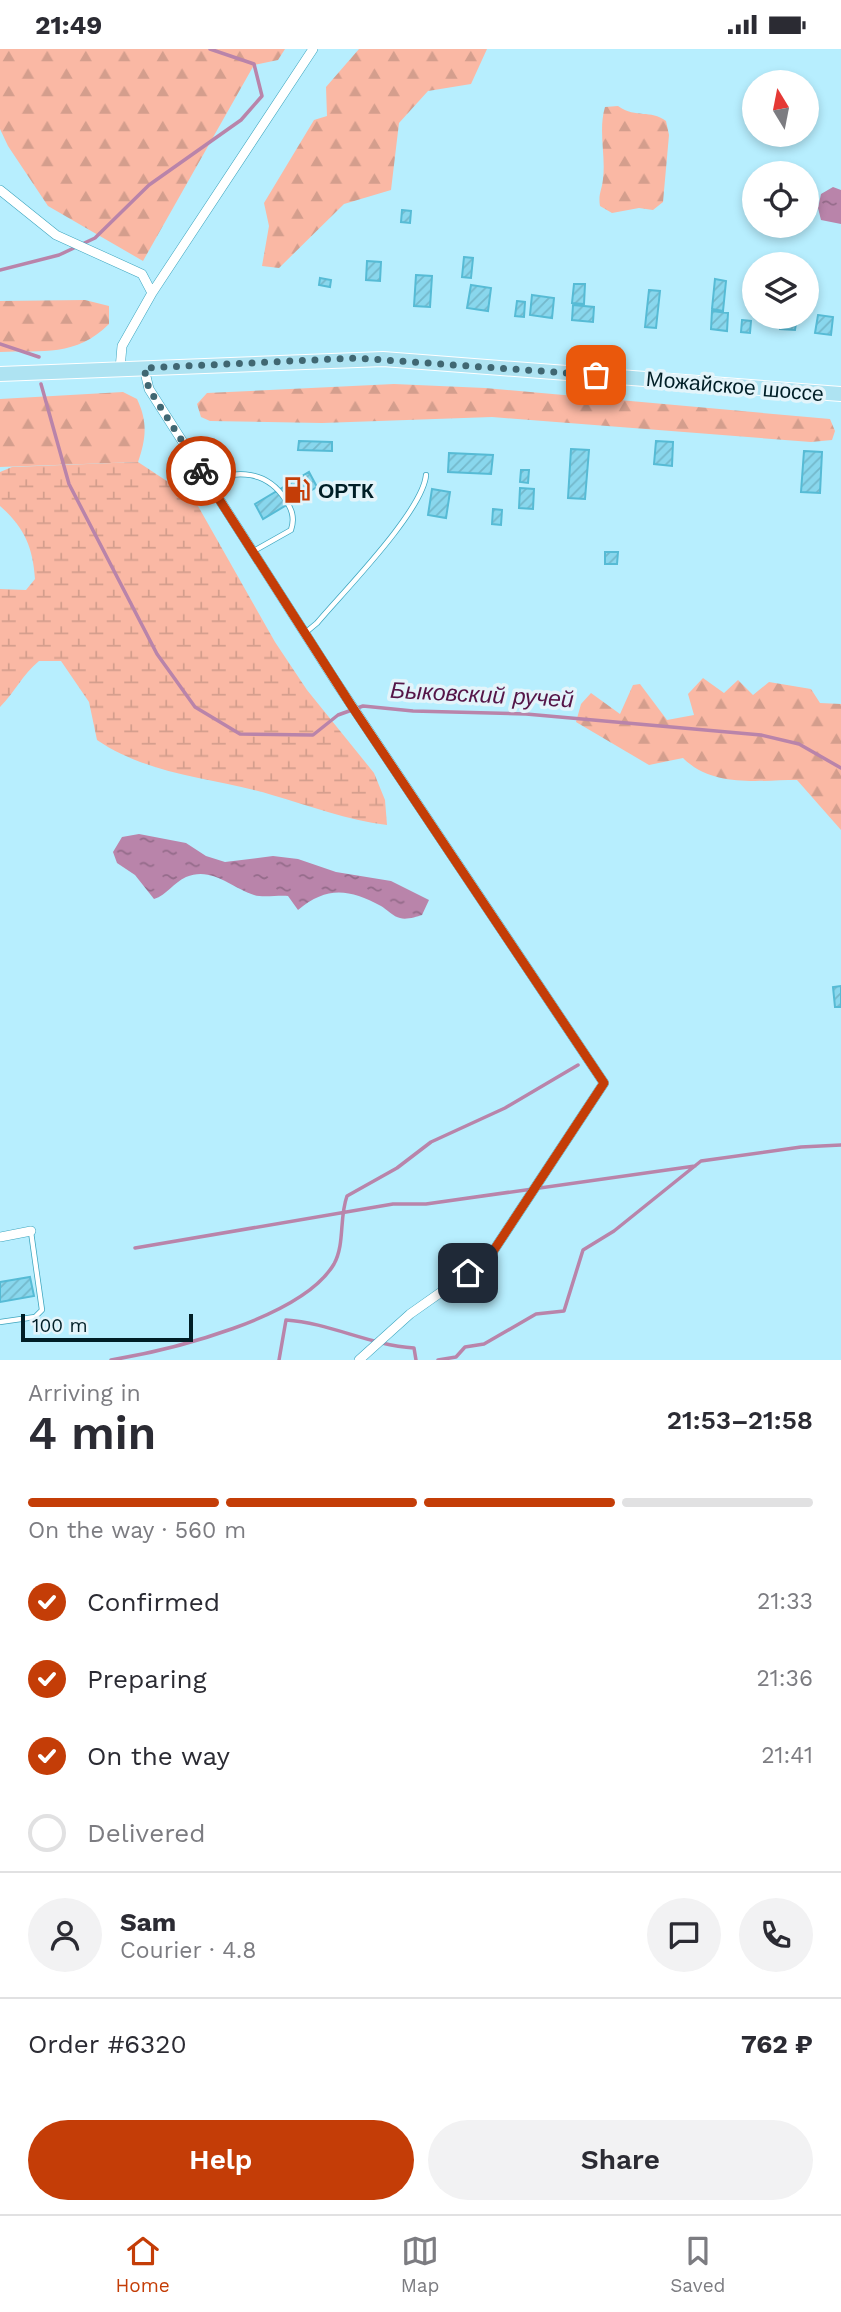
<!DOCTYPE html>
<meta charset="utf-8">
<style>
body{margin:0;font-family:"Work Sans",sans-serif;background:#f2f2f3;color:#2b2b33;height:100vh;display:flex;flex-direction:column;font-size:26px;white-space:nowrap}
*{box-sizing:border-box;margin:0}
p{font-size:23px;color:#7c7c81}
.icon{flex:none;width:38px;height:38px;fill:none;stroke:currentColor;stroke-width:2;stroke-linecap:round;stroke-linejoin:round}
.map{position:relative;height:1311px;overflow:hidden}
.drawer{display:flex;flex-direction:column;background:#fff;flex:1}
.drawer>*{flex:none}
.needle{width:46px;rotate:350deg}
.buttons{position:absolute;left:742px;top:21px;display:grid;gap:14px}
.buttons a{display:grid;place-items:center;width:77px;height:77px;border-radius:50%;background:#fff;box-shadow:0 4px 10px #0003;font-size:35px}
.scale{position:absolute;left:21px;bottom:18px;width:172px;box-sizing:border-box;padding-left:7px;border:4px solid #001e26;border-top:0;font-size:19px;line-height:24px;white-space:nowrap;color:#001e26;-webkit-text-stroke:5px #e3f4fa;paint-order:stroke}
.pin{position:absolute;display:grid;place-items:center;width:60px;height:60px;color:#fff;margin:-30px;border-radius:14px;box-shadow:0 4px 10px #0006}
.courier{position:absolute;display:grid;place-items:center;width:70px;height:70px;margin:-35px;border:5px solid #c43d07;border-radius:50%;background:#fff;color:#222;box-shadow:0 2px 9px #0007}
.overview em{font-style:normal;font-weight:600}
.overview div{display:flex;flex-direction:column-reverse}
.overview{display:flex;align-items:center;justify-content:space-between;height:119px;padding:0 28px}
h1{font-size:46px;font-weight:600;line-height:52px}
.bar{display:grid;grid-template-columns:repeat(4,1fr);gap:10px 7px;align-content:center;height:84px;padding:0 28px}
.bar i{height:9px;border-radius:5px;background:#e1e1e2}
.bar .selected{background:#c43d07}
.bar p{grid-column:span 4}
.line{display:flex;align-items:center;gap:18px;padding:0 28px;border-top:2px solid #e1e1e2}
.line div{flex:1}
.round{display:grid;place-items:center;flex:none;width:74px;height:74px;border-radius:37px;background:#f2f2f3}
ol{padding:0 28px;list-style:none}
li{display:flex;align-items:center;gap:21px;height:77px}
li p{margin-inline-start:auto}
li .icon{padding:7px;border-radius:50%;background:#c43d07;color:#fff;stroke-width:4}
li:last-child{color:#7c7c81}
li i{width:38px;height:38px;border:4px solid #e1e1e2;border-radius:50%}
.cta{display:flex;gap:14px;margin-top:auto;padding:14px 28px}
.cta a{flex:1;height:80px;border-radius:42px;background:#c43d07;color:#fff;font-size:28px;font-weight:600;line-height:80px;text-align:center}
.cta a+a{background:#f2f2f3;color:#2b2b33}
.status{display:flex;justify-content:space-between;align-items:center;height:49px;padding:0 35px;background:#fff;direction:ltr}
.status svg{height:19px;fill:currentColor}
.menu{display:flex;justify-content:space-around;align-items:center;height:98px;border-top:2px solid #e1e1e2;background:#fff;font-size:19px;color:#7c7c81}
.menu a{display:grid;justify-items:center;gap:4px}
.menu .selected{color:#c43d07}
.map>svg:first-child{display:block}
.forest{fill:url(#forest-firs)}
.wetland{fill:url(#wetland-marsh)}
.water{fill:url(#water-ripples)}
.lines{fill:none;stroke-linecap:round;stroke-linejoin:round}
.stream{stroke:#b984aa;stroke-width:3.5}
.building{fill:url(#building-hatch);stroke:#56bbd5;stroke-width:2}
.lane-casing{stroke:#3da5be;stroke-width:6}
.street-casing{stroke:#3da5be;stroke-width:10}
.primary-casing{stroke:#fff;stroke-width:16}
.lane{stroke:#fff;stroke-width:4.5}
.street{stroke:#fff;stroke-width:9}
.primary{stroke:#aee3f2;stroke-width:14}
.done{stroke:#406772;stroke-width:7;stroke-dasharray:0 12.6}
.route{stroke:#c43d07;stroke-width:9}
.labels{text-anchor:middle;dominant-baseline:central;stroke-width:7;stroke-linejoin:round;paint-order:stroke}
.street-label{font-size:21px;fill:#001e26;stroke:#e3f4fa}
.poi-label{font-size:21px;font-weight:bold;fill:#001e26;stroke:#e3f4fa;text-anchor:start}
.water-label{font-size:23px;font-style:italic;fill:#551548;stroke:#e3f4fa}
</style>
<div class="status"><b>21:49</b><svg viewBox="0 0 49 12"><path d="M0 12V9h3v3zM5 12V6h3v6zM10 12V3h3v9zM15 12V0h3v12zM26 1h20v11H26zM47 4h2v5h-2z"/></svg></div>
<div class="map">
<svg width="841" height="1311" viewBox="0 0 841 1311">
<defs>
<pattern id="forest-firs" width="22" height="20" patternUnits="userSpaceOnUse" patternTransform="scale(1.75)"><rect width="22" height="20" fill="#fab8a4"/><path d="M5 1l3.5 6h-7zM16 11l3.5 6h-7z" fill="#d49e8d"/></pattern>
<pattern id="wetland-marsh" width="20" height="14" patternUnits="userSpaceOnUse" patternTransform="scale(1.75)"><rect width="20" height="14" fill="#fab8a4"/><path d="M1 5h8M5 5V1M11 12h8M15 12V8" fill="none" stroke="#d49e8d"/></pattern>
<pattern id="water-ripples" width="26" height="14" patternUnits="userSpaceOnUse" patternTransform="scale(1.75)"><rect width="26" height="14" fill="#b984aa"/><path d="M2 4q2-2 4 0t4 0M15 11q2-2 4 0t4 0" fill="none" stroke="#946b8a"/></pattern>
<pattern id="building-hatch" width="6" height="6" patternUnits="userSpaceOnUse" patternTransform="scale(1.75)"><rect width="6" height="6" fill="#89d7ed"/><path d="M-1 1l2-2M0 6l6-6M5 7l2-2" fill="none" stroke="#74b8cb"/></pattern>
</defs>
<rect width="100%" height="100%" fill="#b7eefe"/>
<!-- forest -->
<path class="forest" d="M0 0H285L278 11 254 16 143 212 48 157 8 97 0 80Z
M359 0H487L471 35 428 42 399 74 391 141 344 155 279 219 262 217 269 177 264 154 314 71 327 67 326 38Z
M618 57C637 70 650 60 666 72L669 86 663 153 653 161 639 159 612 164 600 157C598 145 602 141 603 130 606 106 598 82 605 58Z
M85 251 109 257V275C76 308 43 301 0 303V252Z
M394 335 485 339 830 370 835 382 832 391 811 393 492 368 322 374 210 372 201 368 197 355 207 344Z
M123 343 137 350C148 373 146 390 138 413L0 418V350Z
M703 629 724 644 738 631 753 646 769 633 811 640 820 654 841 655V781L797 731C758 731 713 739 683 709L649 716 576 673 581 655 591 644 620 665 633 636 640 635 667 671 694 666 688 645Z"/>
<!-- wetland -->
<path class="wetland" d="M138 413 194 450 275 593 307 641 374 724 385 751 387 776C346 771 311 757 272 746 212 728 150 727 97 691L89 653 61 612H39C22 626 15 643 0 658V540L26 541 35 530C33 498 24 478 0 457V423L12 418Z"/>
<!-- water -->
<path class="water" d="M833 138 841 141V175L821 171 818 159 821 145Z
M139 785 186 794 206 807 225 813 273 807 298 810 336 823 391 832 429 851 422 866C416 868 406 871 400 869 394 868 386 860 381 857 349 840 327 837 298 861L288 847C278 846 263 849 254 846 232 839 212 817 186 828 173 834 167 846 154 850L135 826 117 814 113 803 122 788Z"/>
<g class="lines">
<!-- stream -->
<path class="stream" d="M0 221 59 206 95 189 149 136 241 71 262 47 254 15 210 0
M0 295 39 308
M41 335 69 435 157 605 195 658 240 685 313 686 338 666 363 657 413 662 526 665 761 686 799 695 841 719
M135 1199 393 1155H426L695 1117
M111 1311C171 1301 302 1269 334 1215 345 1195 339 1169 347 1147L397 1119 431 1093 505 1059 578 1016
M279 1311 286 1271C330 1274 369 1296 414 1299L416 1311
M438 1311 456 1308 465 1298 484 1295 536 1265 564 1262 583 1201 614 1182 701 1112 801 1098 841 1096"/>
</g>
<!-- building -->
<path class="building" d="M402 161 411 162 410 174 401 173Z
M464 208 473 209 471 229 462 228Z
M367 212 381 213 380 232 366 231Z
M416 226 432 227 430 258 414 257Z
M320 229 331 231 330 238 319 236Z
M715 230 726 232 723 262 712 260Z
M574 235H585L584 255 572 254Z
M471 236 491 239 488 262 467 259Z
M649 241 660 242 656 279 645 278Z
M532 246 554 249 552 269 530 266Z
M517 252 525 253 524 268 515 267Z
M573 256 594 258 593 273 572 271Z
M712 262 728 264 727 282 711 280Z
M818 266 833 268 831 286 815 284Z
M781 268H797L795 281 780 280Z
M742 271 751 272 750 284 741 283Z
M299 392 332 393V402L298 401Z
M656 392 673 393 672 417 654 415Z
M571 400 589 401 585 450 568 449Z
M804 402 822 403 820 444 801 443Z
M449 404 493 406 491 425 448 423Z
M521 421H529L528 434 520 433Z
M309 423 317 438 263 470 255 455Z
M520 439 534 440 533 460 519 459Z
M432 440 450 443 446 469 428 466Z
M493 460 502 461 501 476 492 475Z
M605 503H618L617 515H605Z
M841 937V958H835L833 938Z
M30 1228 34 1247 0 1253V1233Z"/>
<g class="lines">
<defs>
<path id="lane" d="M208 433C237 420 267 422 285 450 292 460 295 469 291 481L252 503
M305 584 317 574C343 543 423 462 426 426
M0 1273 35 1268 42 1261 31 1183"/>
<path id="street" d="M0 141 56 186 142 225 152 244
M144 319 149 340 336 633 604 1034 488 1210 410 1265 359 1311
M120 320 122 297 152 244 313 0
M0 1188 31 1182"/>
<path id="primary" d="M0 325 383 310 841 345"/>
</defs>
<!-- lane casing -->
<use href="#lane" class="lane-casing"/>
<!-- street casing -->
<use href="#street" class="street-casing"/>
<!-- primary casing -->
<use href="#primary" class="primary-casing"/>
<!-- lane -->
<use href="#lane" class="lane"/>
<!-- street -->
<use href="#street" class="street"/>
<!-- primary -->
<use href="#primary" class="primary"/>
</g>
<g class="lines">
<!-- done -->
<path class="done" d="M201 422 149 340 144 319 356 309 596 326"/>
<!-- route -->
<path class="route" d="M201 422 351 656 604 1034 488 1210 468 1224"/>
</g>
<!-- icons -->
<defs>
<symbol id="fuel-bare" viewBox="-9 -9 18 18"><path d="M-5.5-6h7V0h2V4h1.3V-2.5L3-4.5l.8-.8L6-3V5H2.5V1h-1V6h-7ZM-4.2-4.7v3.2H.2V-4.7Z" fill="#c43d07" stroke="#e3f4fa" stroke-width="2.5" paint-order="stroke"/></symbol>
</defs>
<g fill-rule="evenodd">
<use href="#fuel-bare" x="278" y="422" width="38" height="38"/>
</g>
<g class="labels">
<!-- street labels -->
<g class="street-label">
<text transform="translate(735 337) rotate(5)">Можайское шоссе</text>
</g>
<!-- poi labels -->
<g class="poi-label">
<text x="318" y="441">ОРТК</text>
</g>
<!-- water labels -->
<g class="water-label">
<text transform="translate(482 646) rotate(3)">Быковский ручей</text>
</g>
</g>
</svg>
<div class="buttons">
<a><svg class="needle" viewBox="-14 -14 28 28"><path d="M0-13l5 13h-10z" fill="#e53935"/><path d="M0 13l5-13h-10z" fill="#7c7c81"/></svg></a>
<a><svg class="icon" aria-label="locate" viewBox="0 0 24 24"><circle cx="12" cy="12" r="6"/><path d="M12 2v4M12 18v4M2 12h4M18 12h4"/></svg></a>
<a><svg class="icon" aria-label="layers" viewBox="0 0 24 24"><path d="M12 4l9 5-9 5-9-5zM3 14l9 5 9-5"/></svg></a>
</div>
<div class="scale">100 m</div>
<div class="pin" style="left:596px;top:326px;background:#ea580c"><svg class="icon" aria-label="bag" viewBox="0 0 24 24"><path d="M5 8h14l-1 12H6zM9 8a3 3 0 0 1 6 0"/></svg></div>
<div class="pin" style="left:468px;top:1224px;background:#1f2937"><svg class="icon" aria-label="home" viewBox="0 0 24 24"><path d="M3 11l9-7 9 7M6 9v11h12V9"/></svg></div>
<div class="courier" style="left:201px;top:422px"><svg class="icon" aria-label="bike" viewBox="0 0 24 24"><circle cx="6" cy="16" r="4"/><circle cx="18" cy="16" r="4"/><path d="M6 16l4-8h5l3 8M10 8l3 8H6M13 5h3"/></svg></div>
</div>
<section class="drawer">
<div class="overview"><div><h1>4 min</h1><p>Arriving in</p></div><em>21:53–21:58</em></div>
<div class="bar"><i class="selected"></i><i class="selected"></i><i class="selected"></i><i></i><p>On the way · 560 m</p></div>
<ol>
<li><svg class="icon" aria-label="check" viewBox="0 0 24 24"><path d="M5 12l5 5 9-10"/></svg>Confirmed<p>21:33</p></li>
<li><svg class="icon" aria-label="check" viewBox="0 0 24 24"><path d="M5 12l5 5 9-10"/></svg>Preparing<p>21:36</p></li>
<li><svg class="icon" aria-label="check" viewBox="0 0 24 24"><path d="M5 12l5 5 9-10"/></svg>On the way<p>21:41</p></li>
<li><i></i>Delivered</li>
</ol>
<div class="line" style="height:126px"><a class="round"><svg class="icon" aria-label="person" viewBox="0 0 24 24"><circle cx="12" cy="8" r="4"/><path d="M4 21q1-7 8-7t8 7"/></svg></a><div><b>Sam</b><p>Courier · 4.8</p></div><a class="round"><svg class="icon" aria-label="chat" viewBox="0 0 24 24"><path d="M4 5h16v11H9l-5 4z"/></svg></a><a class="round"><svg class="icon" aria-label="phone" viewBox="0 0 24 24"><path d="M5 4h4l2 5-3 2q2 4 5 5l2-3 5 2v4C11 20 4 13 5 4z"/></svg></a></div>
<div class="line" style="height:91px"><div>Order #6320</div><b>762 ₽</b></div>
<div class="cta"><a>Help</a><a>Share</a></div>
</section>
<nav class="menu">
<a class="selected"><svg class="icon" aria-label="home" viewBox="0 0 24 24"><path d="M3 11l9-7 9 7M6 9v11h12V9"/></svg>Home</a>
<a><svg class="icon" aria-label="map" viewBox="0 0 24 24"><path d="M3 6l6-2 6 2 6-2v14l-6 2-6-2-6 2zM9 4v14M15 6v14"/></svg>Map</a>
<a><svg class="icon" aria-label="saved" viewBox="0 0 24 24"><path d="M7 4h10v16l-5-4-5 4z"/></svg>Saved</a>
</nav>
